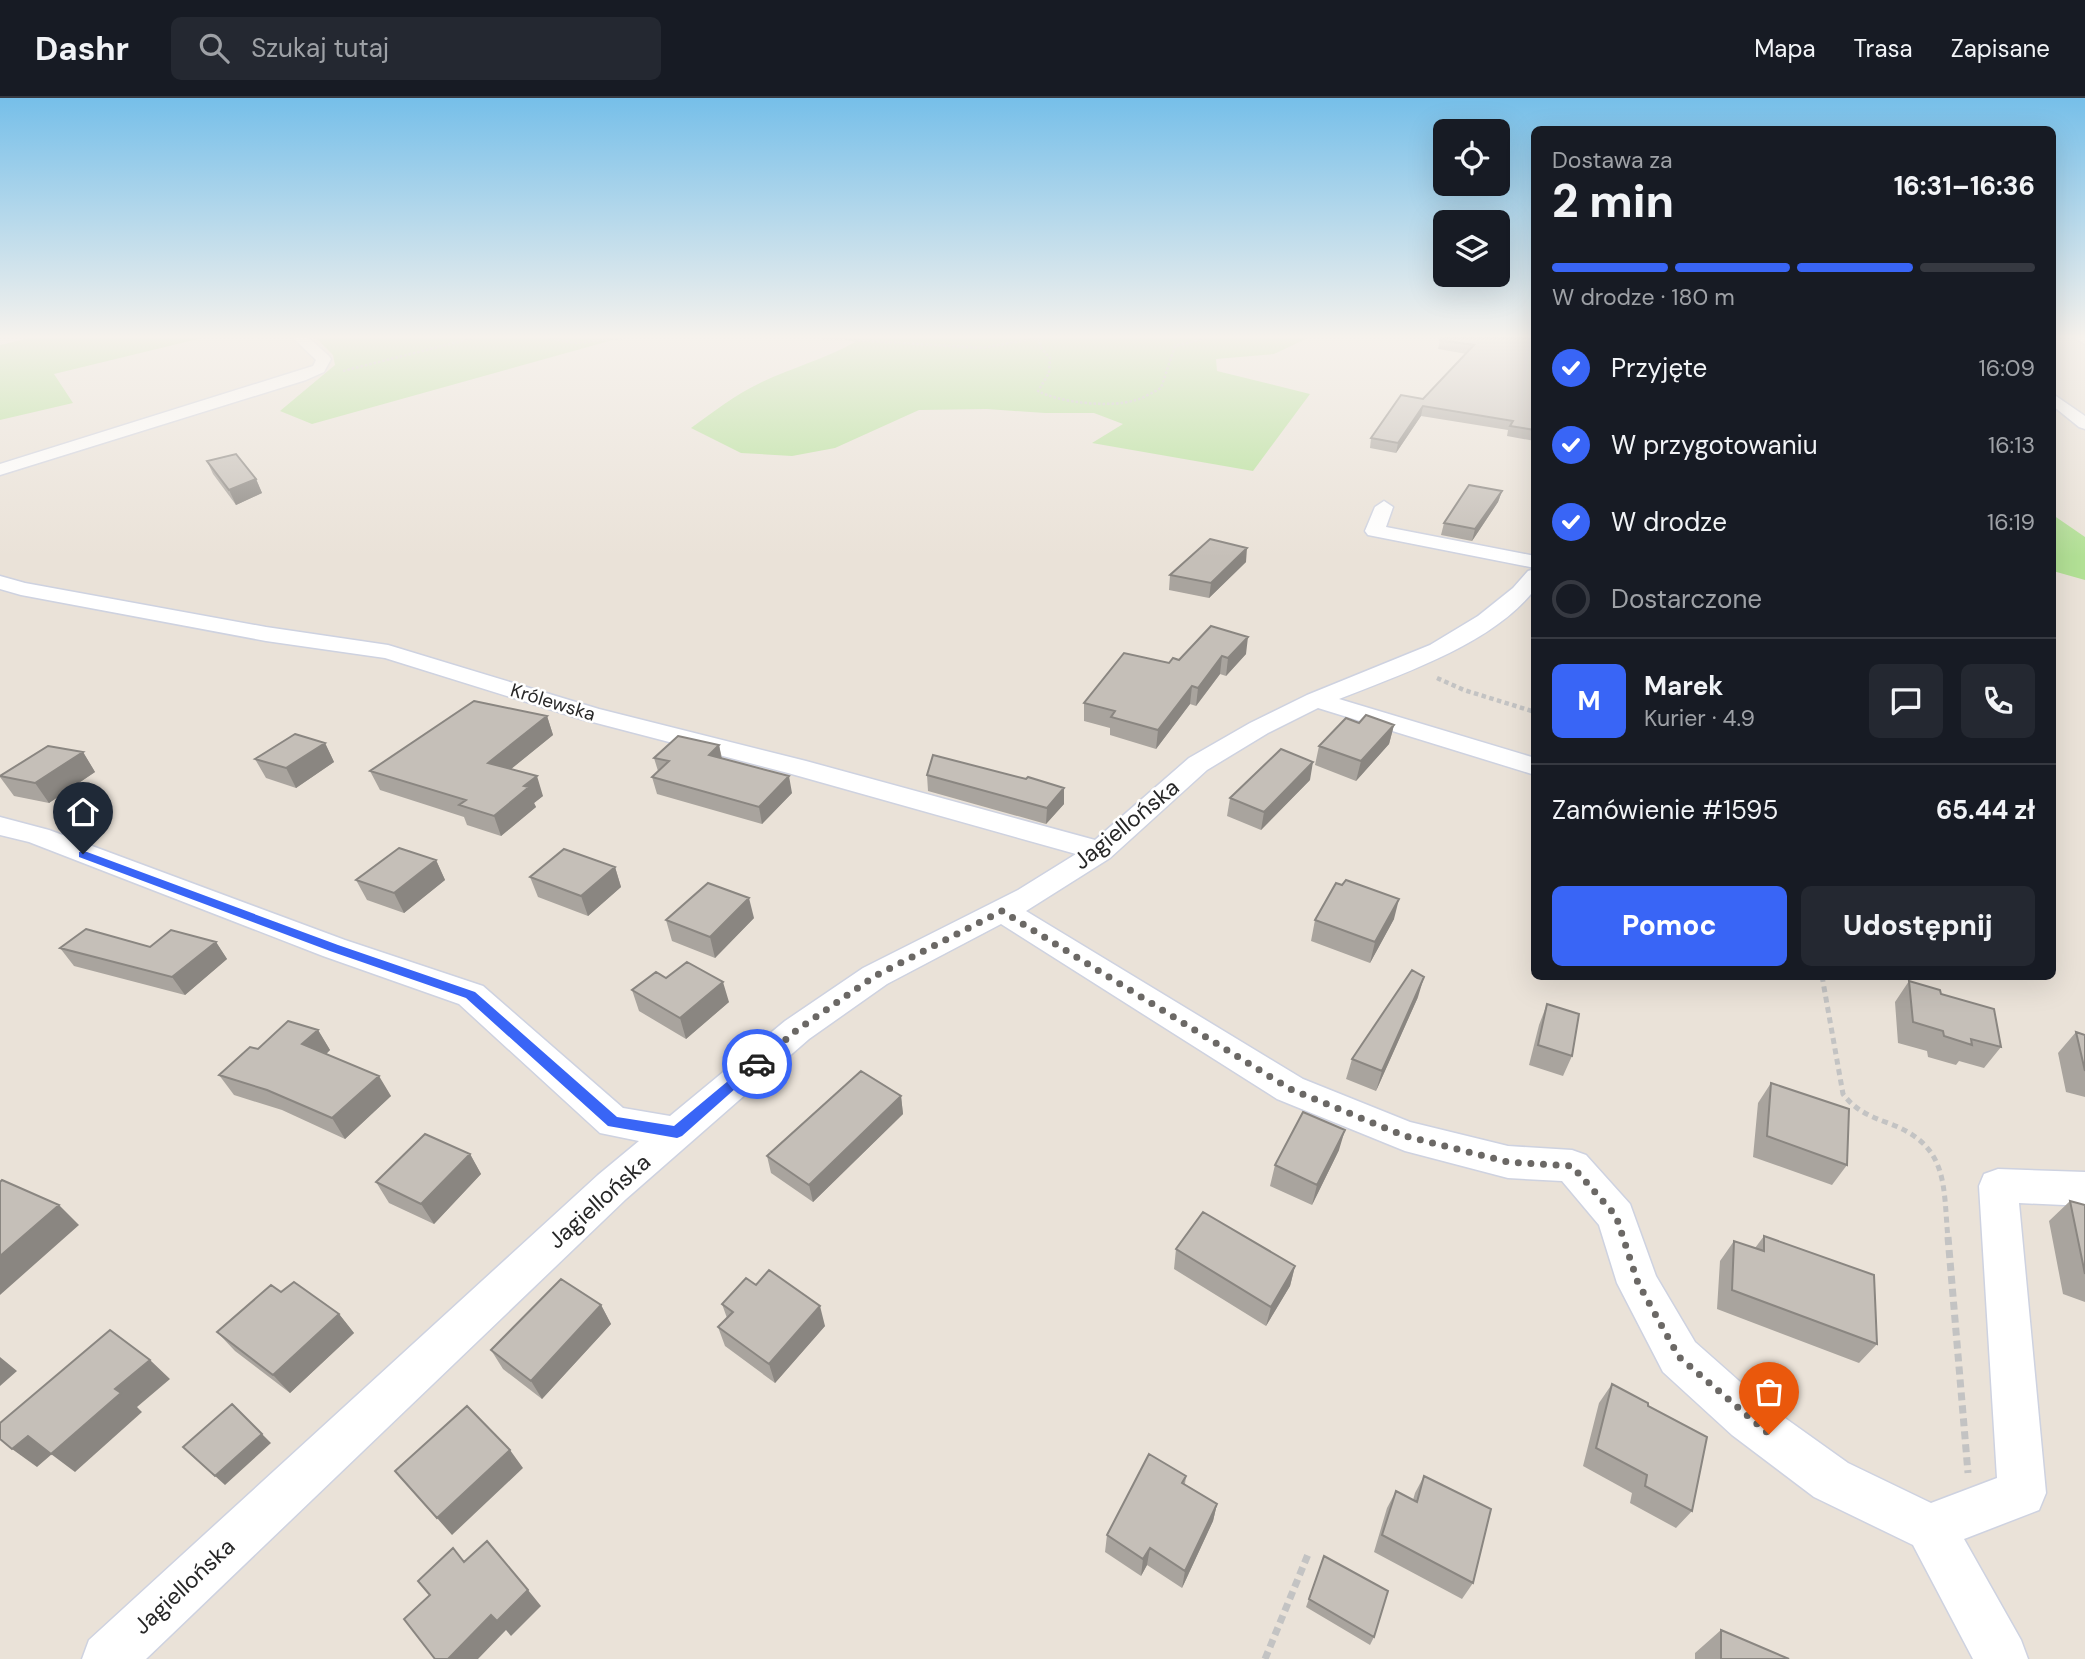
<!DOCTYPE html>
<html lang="pl">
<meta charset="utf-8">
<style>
body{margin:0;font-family:"DM Sans",sans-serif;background:#242831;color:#f1f3f6;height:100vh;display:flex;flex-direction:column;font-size:26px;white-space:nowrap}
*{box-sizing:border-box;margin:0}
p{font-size:23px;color:#9ea1a6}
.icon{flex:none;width:38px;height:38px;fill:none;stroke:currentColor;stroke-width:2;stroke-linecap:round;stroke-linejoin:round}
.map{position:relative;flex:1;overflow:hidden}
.sheet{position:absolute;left:1531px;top:28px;width:525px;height:854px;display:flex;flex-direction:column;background:#171b24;border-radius:10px;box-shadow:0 7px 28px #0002}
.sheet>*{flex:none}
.buttons{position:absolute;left:1433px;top:21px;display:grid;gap:14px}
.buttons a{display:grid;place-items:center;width:77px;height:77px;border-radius:10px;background:#171b24;box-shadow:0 7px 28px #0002;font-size:35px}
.pin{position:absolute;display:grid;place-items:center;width:60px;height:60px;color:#fff;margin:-72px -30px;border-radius:50% 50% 50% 0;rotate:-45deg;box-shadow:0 0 7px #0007}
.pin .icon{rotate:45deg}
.courier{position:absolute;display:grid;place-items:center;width:70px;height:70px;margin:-35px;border:5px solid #3965f6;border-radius:50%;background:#fff;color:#222;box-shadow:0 2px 9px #0007}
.head em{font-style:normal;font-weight:800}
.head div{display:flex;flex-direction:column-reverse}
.head{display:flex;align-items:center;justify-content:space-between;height:119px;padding:0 21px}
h1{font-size:46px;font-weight:800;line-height:52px}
.bar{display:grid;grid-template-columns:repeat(4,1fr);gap:10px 7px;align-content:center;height:84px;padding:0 21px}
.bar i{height:9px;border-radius:5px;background:#363941}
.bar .on{background:#3965f6}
.bar p{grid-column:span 4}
.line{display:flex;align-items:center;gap:18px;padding:0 21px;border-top:2px solid #363941}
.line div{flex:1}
.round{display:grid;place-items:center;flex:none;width:74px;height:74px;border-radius:10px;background:#242831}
ol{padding:0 21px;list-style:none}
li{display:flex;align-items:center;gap:21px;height:77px}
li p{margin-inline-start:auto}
li .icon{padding:7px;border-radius:50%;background:#3965f6;color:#fff;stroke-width:4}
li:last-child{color:#9ea1a6}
li i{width:38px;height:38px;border:4px solid #363941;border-radius:50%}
.button{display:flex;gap:14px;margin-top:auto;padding:14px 21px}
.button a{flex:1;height:80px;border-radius:10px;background:#3965f6;color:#fff;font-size:28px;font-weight:800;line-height:80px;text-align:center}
.button a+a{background:#242831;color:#f1f3f6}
header{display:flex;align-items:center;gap:42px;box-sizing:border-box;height:98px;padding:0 35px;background:#171b24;border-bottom:2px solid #363941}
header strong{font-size:33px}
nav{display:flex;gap:38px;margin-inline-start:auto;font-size:24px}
.search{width:490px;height:63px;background:#242831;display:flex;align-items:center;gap:18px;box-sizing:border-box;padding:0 24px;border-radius:10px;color:#9ea1a6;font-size:26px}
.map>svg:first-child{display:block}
.green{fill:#b2e095}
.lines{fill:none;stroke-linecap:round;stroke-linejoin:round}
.minor-casing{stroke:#ced2e0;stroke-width:3}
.path-far3{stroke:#c3c3c3;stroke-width:2.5;stroke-dasharray:2.5 2;stroke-linecap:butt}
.path-far2{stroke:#c3c3c3;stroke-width:4.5;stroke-dasharray:4.5 3.5;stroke-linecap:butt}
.path-far1{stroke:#c3c3c3;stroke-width:5;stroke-dasharray:6 4.5;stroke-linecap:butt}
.path{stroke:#c3c3c3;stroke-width:7;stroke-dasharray:8 5;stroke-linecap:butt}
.minor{fill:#fff;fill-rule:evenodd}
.wall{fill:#a9a49e}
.shaded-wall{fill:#8a8681}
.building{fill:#c5bfb8;stroke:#8a8681;stroke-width:2}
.route{fill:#3965f6}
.done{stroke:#6b6865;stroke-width:7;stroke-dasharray:0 12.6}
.labels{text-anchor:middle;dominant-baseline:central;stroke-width:5;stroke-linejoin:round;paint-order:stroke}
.street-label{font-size:19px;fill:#272727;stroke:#fff}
.near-street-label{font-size:23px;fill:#272727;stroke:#fff}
</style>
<header>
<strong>Dashr</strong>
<div class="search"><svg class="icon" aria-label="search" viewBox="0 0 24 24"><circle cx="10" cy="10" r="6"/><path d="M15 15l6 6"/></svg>Szukaj tutaj</div>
<nav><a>Mapa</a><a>Trasa</a><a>Zapisane</a></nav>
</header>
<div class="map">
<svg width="2085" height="1561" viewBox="0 0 2085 1561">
<rect width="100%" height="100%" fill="#eae2d8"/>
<!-- green -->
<path class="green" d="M30 240H202L54 276 73 305 0 322V247Z
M316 240H620L312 326 280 313 335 267 333 257Z
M842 240H1308L1274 256 1216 261 1217 273 1310 296 1253 373 1092 345 1123 326 1094 315H1045L987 311 919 312 835 350 792 358 741 355 691 330C713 314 735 297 760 285 791 270 825 261 855 244Z
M2053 417 2085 439V482L2053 473Z"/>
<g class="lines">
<defs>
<path id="minor" d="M293 240H309L329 258 331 261 324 274 306 282 0 377V366L313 268 316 262Z
M2075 240H2085V246Z
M2053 296 2085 318V331L2079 329 2053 308Z
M1384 403 1393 409 1386 429 1535 458V470L1368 437 1365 433 1375 409Z
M1535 471V491C1493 546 1401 576 1339 601L1535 660V677L1318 610 1268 635 1207 672 1110 760 1026 813 1303 981 1410 1024 1508 1048 1572 1052 1586 1057 1630 1106 1656 1178 1695 1244 1764 1305 1848 1365 1931 1405 1997 1380 1979 1088 1984 1076 1998 1071 2085 1074V1108L2019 1105 2046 1395 2039 1412 1964 1441 2021 1542 2028 1561H1973L1913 1447 1814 1399 1732 1337 1663 1274 1617 1185 1599 1127 1562 1083 1508 1080 1405 1053 1277 1001 1001 826 887 886 809 941 626 1101 146 1561H82L89 1542 598 1077 639 1043 600 1035 459 906 323 858 29 744 0 737V719L49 732 345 842 483 888 623 1010 670 1018 785 923 863 870 1018 792 1076 756 788 675 581 621 385 560 266 543 21 497 0 491V478L25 485 266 529 388 547 599 611 806 663 1095 742 1189 660 1250 625 1307 597 1430 547 1478 518 1513 490 1528 473Z"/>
</defs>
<!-- minor casing -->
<use href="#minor" class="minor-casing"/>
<!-- path-far3 -->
<path class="path-far3" d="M548 240 576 245 623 240
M822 240 982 250 1038 240
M1039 240 1041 250 1050 260 1049 275 1038 293C1061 305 1110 310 1136 302 1144 300 1153 294 1161 290L1175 248 1206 240
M343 273 474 240"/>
<!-- path-far2 -->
<path class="path-far2" d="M1437 580 1464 592 1535 614"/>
<!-- path-far1 -->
<path class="path-far1" d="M1822 878 1843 996C1855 1012 1869 1018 1888 1025 1949 1047 1943 1086 1948 1141"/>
<!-- path -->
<path class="path" d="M1948 1139 1968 1375
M1265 1561 1309 1454"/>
<!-- minor -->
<use href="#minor" class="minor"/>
</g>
<!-- wall -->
<path class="wall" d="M1535 240V343L1507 338 1508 332 1421 318 1396 355 1370 350 1371 340 1423 301 1467 256 1438 251 1440 242Z
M207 363 256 381 262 395 236 407 213 376Z
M1502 393 1498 404 1472 443 1441 437 1444 425Z
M1246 464 1209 500 1169 492 1170 477Z
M1246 556 1226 578 1220 576 1196 608 1190 606 1156 651 1110 637V630L1084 623V605L1169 565Z
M547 618 553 637 511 671 543 698 534 705 536 709 501 738 467 727 464 719 380 692 370 673Z
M1394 627 1389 646 1356 683 1315 667 1319 648Z
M325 645 334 664 296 690 266 680 255 661Z
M719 647 722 660 792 695 762 726 657 696 652 679 658 673 654 660Z
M83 654 95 674 49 705 14 698 0 679Z
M927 677 1026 681 1064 690V706L1046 726 928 693Z
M1310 682 1261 732 1227 718 1230 700Z
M436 762 445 782 404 815 367 802 356 782Z
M615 769 621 789 588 818 538 799 530 779Z
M754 820 715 860 672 843 666 822Z
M1394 821 1370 865 1311 843 1315 822Z
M216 844 227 861 185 897 74 868 60 850 150 849Z
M666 880 729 904 686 941 639 913 632 892Z
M1909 883 1941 896 2001 949 1984 970 1959 963 1956 967 1928 959 1927 953 1898 945 1895 904Z
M1418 899 1376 993 1346 981 1352 961Z
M1547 906 1572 958 1563 978 1529 967 1539 927Z
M318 932 330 952 326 956 391 998 345 1041 282 1012 234 997 219 977 258 951Z
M2076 934 2085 937V999L2066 994 2058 955Z
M1771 985 1847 1067 1832 1087 1753 1059 1758 1005Z
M901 998 903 1016 813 1104 771 1075 767 1058Z
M1339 1052 1312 1107 1270 1088 1275 1067Z
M470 1056 481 1076 434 1126 389 1105 376 1084Z
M2070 1103 2085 1107V1204L2063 1196 2049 1123Z
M1764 1138 1877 1246 1859 1265 1717 1211 1720 1163 1734 1143 1755 1150Z
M1176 1151 1295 1168 1290 1188 1266 1228 1174 1171Z
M756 1187 825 1228 775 1285 725 1248 718 1229 727 1220 722 1206Z
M281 1194 339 1216 354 1235 290 1295 235 1253 217 1234Z
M601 1207 611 1226 542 1301 503 1271 491 1252Z
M1612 1286 1648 1308 1692 1413 1676 1430 1630 1405 1632 1395 1583 1368 1599 1305Z
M1186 1378 1185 1386 1217 1406 1213 1423 1182 1490 1147 1467 1141 1478 1105 1454 1107 1437Z
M1424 1378 1473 1485 1462 1501 1374 1454 1387 1410 1396 1393 1413 1402 1415 1395Z
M1324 1458 1374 1539 1370 1547 1306 1509Z
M1721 1532 1789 1561H1695V1555Z"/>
<!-- shaded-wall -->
<path class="shaded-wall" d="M1423 308 1421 318 1396 355 1398 345Z
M256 381 262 395 236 407 229 392Z
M1502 393 1498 404 1472 443 1475 431Z
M1247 450 1246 464 1209 500 1211 485Z
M1248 539 1246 556 1226 578 1228 560Z
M1222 558 1220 576 1196 608 1198 590Z
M1192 588 1190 606 1156 651 1158 632Z
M547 618 553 637 495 684 488 665Z
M1394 627 1389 646 1356 683 1361 663Z
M325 645 334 664 296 690 286 670Z
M719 647 722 664 709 657Z
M83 654 95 674 49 705 35 685Z
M1313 664 1310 682 1261 732 1264 714Z
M537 678 543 698 534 705 536 709 501 738 494 718 524 688Z
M789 678 792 695 762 726 759 709Z
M1064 690V706L1046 726 1047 710Z
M436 762 445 782 404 815 394 795Z
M615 769 621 789 588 818 581 798Z
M749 800 754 820 715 860 710 839Z
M1399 801 1394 821 1370 865 1375 844Z
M216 844 227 861 185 897 172 879Z
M1424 879 1418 899 1376 993 1382 973Z
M723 884 729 904 686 941 680 920Z
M318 932 330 952 315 967 302 946Z
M379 978 391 998 345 1041 332 1020Z
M901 998 903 1016 813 1104 809 1087Z
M1345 1032 1339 1052 1312 1107 1317 1087Z
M470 1056 481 1076 434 1126 421 1106Z
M59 1107 79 1127 0 1197V1158Z
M1295 1168 1290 1188 1266 1228 1271 1209Z
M601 1207 611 1226 542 1301 531 1283Z
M820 1208 825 1228 775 1285 769 1266Z
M339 1216 354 1235 290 1295 273 1277Z
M0 1259 17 1273 0 1288Z
M150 1262 170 1281 137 1309 142 1314 75 1374 51 1356 115 1291Z
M262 1336 271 1345 225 1387 215 1378Z
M28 1338 52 1356 37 1369 12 1351Z
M510 1352 523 1370 452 1437 437 1420Z
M1217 1406 1213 1423 1182 1490 1185 1473Z
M1150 1450 1147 1467 1141 1478 1143 1461Z
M528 1492 541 1508 511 1538 506 1532 478 1561H448L491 1517Z"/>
<!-- building -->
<path class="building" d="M1441 240H1535V332L1510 328 1513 323 1423 308 1398 345 1371 340 1401 297 1423 301 1474 247 1440 242Z
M236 356 256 381 229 392 207 363Z
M1469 387 1502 393 1475 431 1444 425Z
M1210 441 1247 450 1211 485 1170 477Z
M1211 528 1248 539 1228 560 1222 558 1198 590 1192 588 1158 632 1111 619 1115 613 1084 605 1124 555 1169 565 1173 560 1179 562Z
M474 603 547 618 488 665 537 678 524 688 529 689 494 718 459 707 466 702 370 673Z
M1366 617 1394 627 1361 663 1319 648 1346 620 1359 625Z
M295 636 325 645 286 670 255 661Z
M678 638 719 647 709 657 789 678 759 709 652 679 669 663 654 660Z
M48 648 83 654 35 685 0 678Z
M1281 651 1313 664 1264 714 1230 700Z
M933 657 1026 681 1028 679 1064 690 1047 710 927 677Z
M399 750 436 762 394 795 356 782Z
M564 751 615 769 581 798 530 779Z
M1346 782 1399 801 1375 844 1315 822 1336 785 1342 787Z
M708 785 749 800 710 839 666 822Z
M86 831 150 849 171 832 216 844 172 879 60 850Z
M687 864 723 884 680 920 632 892 656 874 666 880Z
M1412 872 1424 879 1382 973 1352 961Z
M1909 883 1940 892 1941 896 1994 911 2001 949 1971 941 1972 947 1944 938 1943 933 1913 924Z
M1547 906 1579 916 1572 958 1538 947Z
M288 923 318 932 302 946 379 978 332 1020 267 992 219 977 250 949 258 951Z
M2076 934 2085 937V973Z
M861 973 901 998 809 1087 767 1058Z
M1771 985 1849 1011 1847 1067 1767 1038Z
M1303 1014 1345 1032 1317 1087 1275 1067Z
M425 1036 470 1056 421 1106 376 1084Z
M2 1082 59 1107 0 1158V1084Z
M2070 1103 2085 1107V1176Z
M1203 1114 1295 1168 1271 1209 1176 1151Z
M1764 1138 1874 1177 1877 1246 1732 1192 1734 1143 1764 1153Z
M769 1172 820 1208 769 1266 718 1229 733 1214 722 1206 746 1180 756 1187Z
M561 1181 601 1207 531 1283 491 1252Z
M294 1184 339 1216 273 1277 217 1234 271 1187 281 1194Z
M110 1232 150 1262 115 1291 121 1295 51 1356 28 1338 12 1351 0 1341V1325Z
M1612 1286 1648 1305V1308L1707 1339 1692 1413 1645 1388 1647 1377 1596 1350Z
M232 1306 262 1336 215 1378 183 1349Z
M467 1308 510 1352 437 1420 395 1373Z
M1149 1356 1186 1378 1182 1385 1217 1406 1185 1473 1150 1450 1143 1461 1107 1437Z
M1424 1378 1491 1411 1473 1485 1382 1437 1396 1393 1417 1404Z
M487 1443 528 1492 497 1523 491 1517 448 1561H435L404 1521 430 1497 418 1483 453 1450 464 1464Z
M1324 1458 1388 1493 1374 1539 1309 1501Z
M1721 1532 1789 1561H1721Z"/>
<!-- sky -->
<linearGradient id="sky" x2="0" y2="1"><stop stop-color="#76bfe9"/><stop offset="0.52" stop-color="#f6f2ed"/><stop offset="1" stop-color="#f6f2ed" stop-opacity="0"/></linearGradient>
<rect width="2085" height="459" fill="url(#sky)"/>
<!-- route -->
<path class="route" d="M79 754H87L338 847 475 894 617 1019 674 1028 752 963 757 961 763 966 682 1038 677 1040 608 1028 466 900 330 853 79 759Z"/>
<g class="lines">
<!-- done -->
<path class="done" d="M757 966 797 932 875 878 1002 813 1290 991 1405 1038 1508 1064 1572 1068 1616 1118 1638 1185 1679 1259 1769 1336"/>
</g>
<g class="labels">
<!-- street labels -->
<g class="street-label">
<text transform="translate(553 604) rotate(17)">Królewska</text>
</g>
<!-- near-street labels -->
<g class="near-street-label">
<text transform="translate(1126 726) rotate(-39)">Jagiellońska</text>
<text transform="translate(599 1103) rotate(-42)">Jagiellońska</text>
<text transform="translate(184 1488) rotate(-43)">Jagiellońska</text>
</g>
</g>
</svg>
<div class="buttons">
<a><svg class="icon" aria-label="locate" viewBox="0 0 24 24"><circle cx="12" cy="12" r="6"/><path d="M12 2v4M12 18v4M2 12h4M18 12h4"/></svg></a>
<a><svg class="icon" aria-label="layers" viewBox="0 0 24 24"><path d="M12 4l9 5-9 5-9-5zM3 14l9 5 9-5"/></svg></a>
</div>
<div class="pin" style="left:1769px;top:1336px;background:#ea580c"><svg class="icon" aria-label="bag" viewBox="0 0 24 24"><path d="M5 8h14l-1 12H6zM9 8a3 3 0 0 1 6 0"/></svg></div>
<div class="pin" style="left:83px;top:756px;background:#1f2937"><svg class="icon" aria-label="home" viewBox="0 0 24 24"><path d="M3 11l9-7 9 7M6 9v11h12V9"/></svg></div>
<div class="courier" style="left:757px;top:966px"><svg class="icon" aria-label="car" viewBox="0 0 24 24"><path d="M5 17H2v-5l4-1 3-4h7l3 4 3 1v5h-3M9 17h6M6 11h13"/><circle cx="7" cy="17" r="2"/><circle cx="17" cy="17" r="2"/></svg></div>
<section class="sheet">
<div class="head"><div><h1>2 min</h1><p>Dostawa za</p></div><em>16:31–16:36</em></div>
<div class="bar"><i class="on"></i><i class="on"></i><i class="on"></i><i></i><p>W drodze · 180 m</p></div>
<ol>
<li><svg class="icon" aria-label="check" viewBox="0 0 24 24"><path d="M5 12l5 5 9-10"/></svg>Przyjęte<p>16:09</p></li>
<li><svg class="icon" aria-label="check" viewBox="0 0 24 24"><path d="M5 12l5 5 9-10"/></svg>W przygotowaniu<p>16:13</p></li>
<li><svg class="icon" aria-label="check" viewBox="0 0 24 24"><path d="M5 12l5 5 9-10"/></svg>W drodze<p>16:19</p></li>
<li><i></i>Dostarczone</li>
</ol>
<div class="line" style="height:126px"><b class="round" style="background:#3965f6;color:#fff">M</b><div><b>Marek</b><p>Kurier · 4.9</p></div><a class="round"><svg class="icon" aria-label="chat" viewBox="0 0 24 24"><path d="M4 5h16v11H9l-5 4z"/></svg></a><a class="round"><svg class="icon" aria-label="phone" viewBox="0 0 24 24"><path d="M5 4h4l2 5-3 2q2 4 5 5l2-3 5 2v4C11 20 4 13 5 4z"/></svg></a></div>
<div class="line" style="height:91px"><div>Zamówienie #1595</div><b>65.44 zł</b></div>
<div class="button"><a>Pomoc</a><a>Udostępnij</a></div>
</section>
</div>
